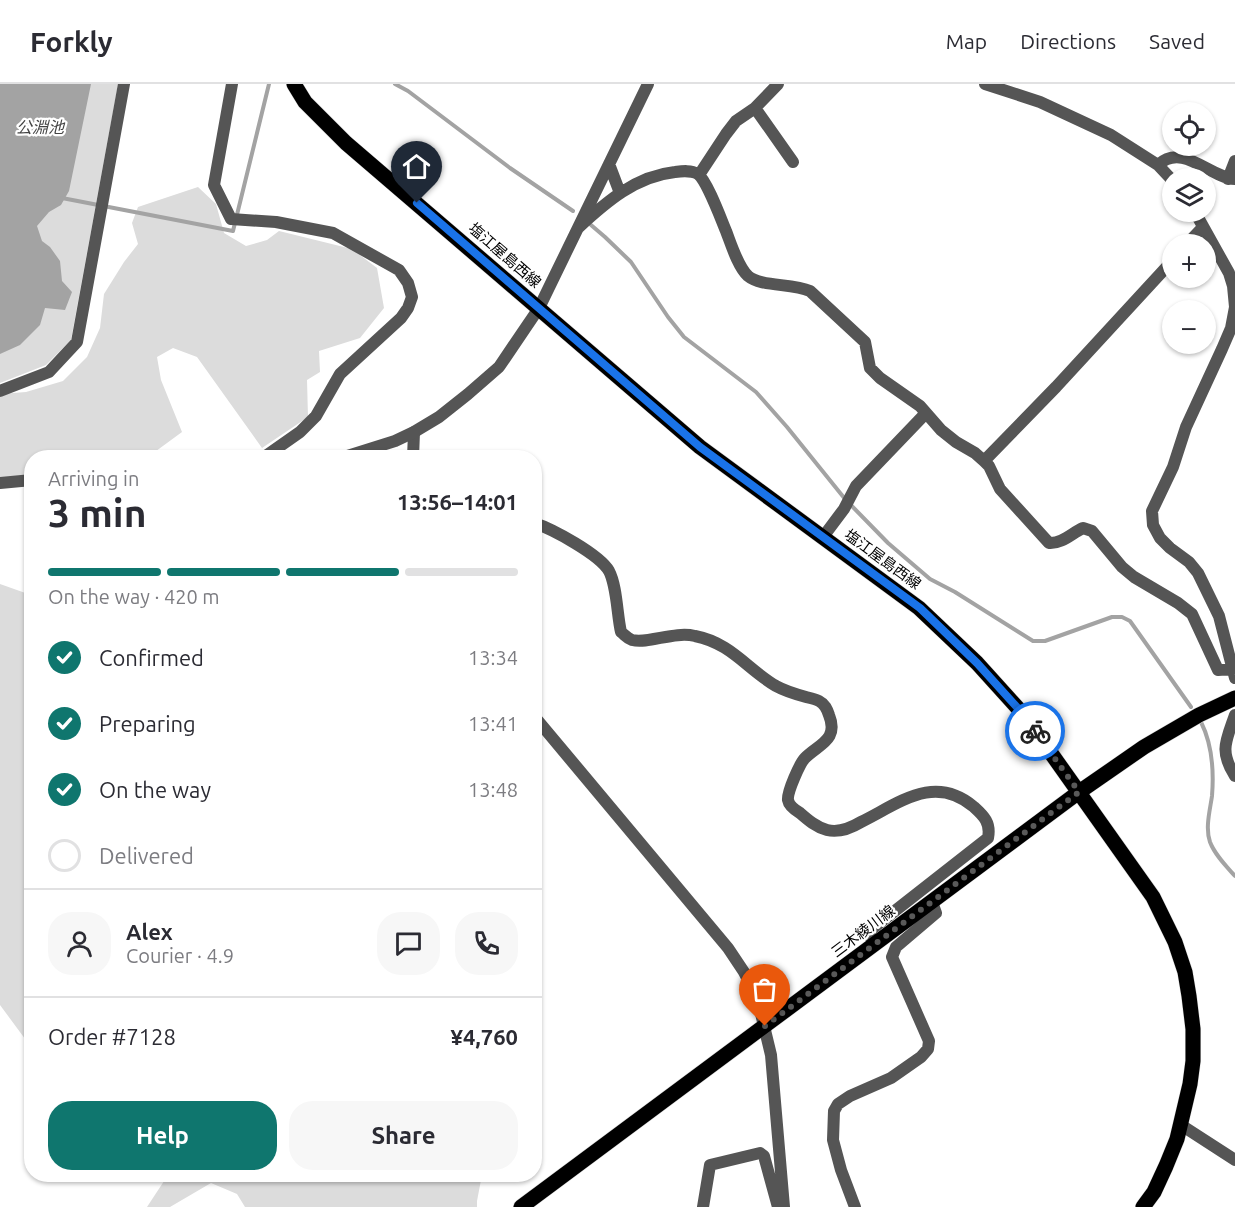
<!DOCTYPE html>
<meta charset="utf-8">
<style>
body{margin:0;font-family:Ubuntu,"Noto Sans JP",sans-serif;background:#f7f7f7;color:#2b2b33;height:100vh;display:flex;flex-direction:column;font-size:22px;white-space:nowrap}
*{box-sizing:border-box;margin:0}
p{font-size:20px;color:#7c7c81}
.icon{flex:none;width:33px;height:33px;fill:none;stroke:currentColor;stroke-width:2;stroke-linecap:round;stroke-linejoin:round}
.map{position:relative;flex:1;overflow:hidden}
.drawer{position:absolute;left:24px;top:366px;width:518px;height:732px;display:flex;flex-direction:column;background:#fff;border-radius:24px;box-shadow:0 2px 4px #0004}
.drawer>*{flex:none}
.buttons{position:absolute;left:1162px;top:18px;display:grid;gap:12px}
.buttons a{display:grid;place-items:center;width:54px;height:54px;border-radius:50%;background:#fff;box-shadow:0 2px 4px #0004;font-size:30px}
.pin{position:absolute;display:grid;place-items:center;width:51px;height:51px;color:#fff;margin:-62px -26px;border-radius:50% 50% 50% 0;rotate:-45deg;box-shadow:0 0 6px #0007}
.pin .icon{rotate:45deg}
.courier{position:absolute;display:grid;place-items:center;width:60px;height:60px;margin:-30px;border:4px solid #1a73e8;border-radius:50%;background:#fff;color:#222;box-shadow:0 2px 8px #0007}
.head em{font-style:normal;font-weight:700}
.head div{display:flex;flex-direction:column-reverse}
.head{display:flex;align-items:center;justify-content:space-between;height:102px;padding:0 24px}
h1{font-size:39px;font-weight:700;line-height:45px}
.bar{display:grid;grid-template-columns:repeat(4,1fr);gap:9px 6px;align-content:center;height:72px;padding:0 24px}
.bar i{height:8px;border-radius:4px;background:#e1e1e2}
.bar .current{background:#0f766e}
.bar p{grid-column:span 4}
.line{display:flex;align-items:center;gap:15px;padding:0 24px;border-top:2px solid #e1e1e2}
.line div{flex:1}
.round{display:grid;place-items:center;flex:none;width:63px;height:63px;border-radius:24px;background:#f7f7f7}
ol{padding:0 24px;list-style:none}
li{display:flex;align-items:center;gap:18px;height:66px}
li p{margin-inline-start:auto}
li .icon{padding:6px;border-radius:50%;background:#0f766e;color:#fff;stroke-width:4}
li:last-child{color:#7c7c81}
li i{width:33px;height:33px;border:3px solid #e1e1e2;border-radius:50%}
.cta{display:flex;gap:12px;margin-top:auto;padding:12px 24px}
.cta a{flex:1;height:69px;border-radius:24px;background:#0f766e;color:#fff;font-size:24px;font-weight:700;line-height:69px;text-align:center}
.cta a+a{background:#f7f7f7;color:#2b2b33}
header{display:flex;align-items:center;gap:36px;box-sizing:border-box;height:84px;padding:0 30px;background:#fff;border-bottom:2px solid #e1e1e2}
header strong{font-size:28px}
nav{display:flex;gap:33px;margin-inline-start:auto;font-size:21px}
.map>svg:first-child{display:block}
.green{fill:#dcdcdc}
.water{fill:#a3a3a3}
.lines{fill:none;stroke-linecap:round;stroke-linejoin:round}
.stream{stroke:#a3a3a3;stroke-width:4}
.primary-casing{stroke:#dbdbdb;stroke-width:16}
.minor{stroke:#555;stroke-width:12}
.tertiary{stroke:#555;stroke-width:12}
.primary{stroke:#000;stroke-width:15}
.done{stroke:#595959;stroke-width:6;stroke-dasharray:0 10.8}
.route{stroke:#1a73e8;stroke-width:8}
.labels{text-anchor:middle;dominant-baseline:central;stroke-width:4.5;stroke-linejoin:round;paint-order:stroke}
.street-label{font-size:15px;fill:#000;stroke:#fff}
.water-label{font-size:16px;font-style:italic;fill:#444;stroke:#fff}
</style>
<header>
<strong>Forkly</strong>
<nav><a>Map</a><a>Directions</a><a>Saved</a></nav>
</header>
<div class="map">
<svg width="1235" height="1123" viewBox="0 0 1235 1123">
<rect width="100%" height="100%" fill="#fff"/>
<!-- green -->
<path class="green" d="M0 0H118L71 256 46 281 0 299Z
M198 103 216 120 224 149 246 162 267 156 279 147 352 165 377 184 384 224 360 254 319 267 320 288 307 296 308 333 262 364 197 273 173 264 157 273 161 296 182 348 152 370 150 373 32 374 31 391 0 394V310L26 308 63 297 87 273 100 244 104 210 124 178 138 160 132 139 138 123Z
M0 500 31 511V963L0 921Z
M168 1091V1090L491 1091 481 1096 477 1117V1123H245L237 1110 211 1099 170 1123H147Z"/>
<!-- water -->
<path class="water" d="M0 0H91L69 107 61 121 49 128 37 142 42 157 50 163 60 177 62 197 72 208 65 226 45 224 40 241 20 261 0 270Z"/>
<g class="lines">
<!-- stream -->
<path class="stream" d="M395 0 408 7 510 84 573 127
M62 114 233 147 269 0
M591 141 605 153 631 178 668 233 684 253 756 308 787 343 845 415 888 459 930 495 955 508 1033 557H1045L1112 533H1122L1130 537 1191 623
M1201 638C1212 660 1214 687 1212 712 1210 726 1205 744 1210 758 1215 771 1226 782 1235 792"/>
<defs>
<path id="primary" d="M294 0 305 18 346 59 700 363 919 524 977 579 1024 631 1153 813 1175 858 1185 888 1189 912 1193 945V977L1190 1000 1177 1055 1166 1082 1154 1108 1143 1123
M521 1123 1079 708 1144 663 1199 631 1235 614"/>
</defs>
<!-- primary casing -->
<use href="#primary" class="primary-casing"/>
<!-- minor -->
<path class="minor" d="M232 0 214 101 231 135 276 138 333 149 399 186 408 199 412 213 408 224 401 234 340 290 316 332 300 348 263 374
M985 0 1040 18 1111 51 1158 81 1173 97
M755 24 793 78
M609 80 620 109
M1158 81C1183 58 1210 94 1235 95
M699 91 726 50 736 37 755 24 778 0
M1228 95 1235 77
M1195 128 1229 189 1233 202 1235 223 1231 244 1222 265 1186 343 1173 383 1152 427 1153 441 1160 454 1170 464 1189 478 1198 489 1219 532 1235 594
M578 144C606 118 636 92 675 88 683 87 691 86 698 90 707 97 721 135 726 147 731 160 738 183 748 192 761 203 792 199 810 207L865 258 870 284 880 294 920 322 941 346 956 358 975 369 984 377 989 382 1000 405 1049 459C1062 460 1072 449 1083 444L1092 447 1122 483 1134 493 1178 519 1192 530 1218 586 1233 585
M1187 160 1203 143
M539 224 648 0
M0 307 49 288 77 258 124 0
M413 374 414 348
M984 377 1056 303 1173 176
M534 439C553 445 600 471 609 487 617 502 617 531 621 548 625 551 627 554 632 556 649 560 674 547 695 552 731 559 747 585 776 602 785 607 795 610 806 613 810 614 815 615 819 617 825 620 827 625 829 631 839 656 819 660 805 674 800 679 787 708 788 716 789 722 795 726 800 729 808 736 816 743 827 746 839 749 851 744 861 738 898 720 934 689 974 723 984 732 991 739 988 754L868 848 874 860
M823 453 844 425 856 402 926 329
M1235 631C1226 657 1219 667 1235 692
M534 632 728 864 744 888 757 913 771 971 784 1123
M703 1123 710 1081 760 1069 764 1072 778 1123
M855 1123 841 1086 833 1056 834 1027 838 1020 850 1012 891 994 921 973 928 965 929 957 892 873 896 863 936 829 932 818"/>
<!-- tertiary -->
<path class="tertiary" d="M341 374 395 357 414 348 439 333 468 310 499 283 539 224
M0 399 32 396
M1181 1041 1235 1076"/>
<!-- primary -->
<use href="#primary" class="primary"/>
</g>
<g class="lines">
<!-- done -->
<path class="done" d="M765 942 1079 708 1035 647"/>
<!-- route -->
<path class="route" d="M417 119 700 363 920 524 977 579 1024 631 1035 647"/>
</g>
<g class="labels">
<!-- street labels -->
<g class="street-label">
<text transform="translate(505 171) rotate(41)">塩江屋島西線</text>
<text transform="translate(883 475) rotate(36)">塩江屋島西線</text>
<text transform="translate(863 847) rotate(-37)">三木綾川線</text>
</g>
<!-- water labels -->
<g class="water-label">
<text x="40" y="43">公淵池</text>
</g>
</g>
</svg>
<div class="buttons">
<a><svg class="icon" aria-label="locate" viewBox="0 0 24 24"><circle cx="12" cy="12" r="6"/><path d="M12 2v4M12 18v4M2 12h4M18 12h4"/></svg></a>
<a><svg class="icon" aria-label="layers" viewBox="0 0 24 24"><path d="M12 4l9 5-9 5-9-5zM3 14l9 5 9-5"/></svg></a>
<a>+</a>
<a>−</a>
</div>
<div class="pin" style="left:765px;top:942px;background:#ea580c"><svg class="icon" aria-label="bag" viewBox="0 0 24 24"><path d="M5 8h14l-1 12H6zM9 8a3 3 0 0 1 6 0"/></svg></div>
<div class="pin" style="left:417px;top:119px;background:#1f2937"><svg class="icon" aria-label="home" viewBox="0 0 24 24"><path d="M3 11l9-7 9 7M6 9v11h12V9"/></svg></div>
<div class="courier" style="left:1035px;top:647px"><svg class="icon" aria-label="bike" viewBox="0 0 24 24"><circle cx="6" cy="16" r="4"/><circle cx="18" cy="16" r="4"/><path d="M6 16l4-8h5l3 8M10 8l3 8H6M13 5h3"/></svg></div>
<section class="drawer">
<div class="head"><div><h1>3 min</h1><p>Arriving in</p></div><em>13:56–14:01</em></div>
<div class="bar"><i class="current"></i><i class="current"></i><i class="current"></i><i></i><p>On the way · 420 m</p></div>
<ol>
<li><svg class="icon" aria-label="check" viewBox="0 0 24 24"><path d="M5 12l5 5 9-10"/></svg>Confirmed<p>13:34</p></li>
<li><svg class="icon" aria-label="check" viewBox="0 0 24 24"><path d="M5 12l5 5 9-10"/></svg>Preparing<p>13:41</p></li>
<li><svg class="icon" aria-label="check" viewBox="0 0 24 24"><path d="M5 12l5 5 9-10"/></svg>On the way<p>13:48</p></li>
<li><i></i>Delivered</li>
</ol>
<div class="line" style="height:108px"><a class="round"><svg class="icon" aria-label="person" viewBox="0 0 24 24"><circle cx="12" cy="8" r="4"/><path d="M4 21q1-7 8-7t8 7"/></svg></a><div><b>Alex</b><p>Courier · 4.9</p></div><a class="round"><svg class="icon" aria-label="chat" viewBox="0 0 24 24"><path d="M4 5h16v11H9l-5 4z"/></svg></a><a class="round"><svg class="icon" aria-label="phone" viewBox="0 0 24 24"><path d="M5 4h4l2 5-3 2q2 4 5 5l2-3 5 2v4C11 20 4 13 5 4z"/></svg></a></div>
<div class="line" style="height:78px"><div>Order #7128</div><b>¥4,760</b></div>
<div class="cta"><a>Help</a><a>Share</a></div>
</section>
</div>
